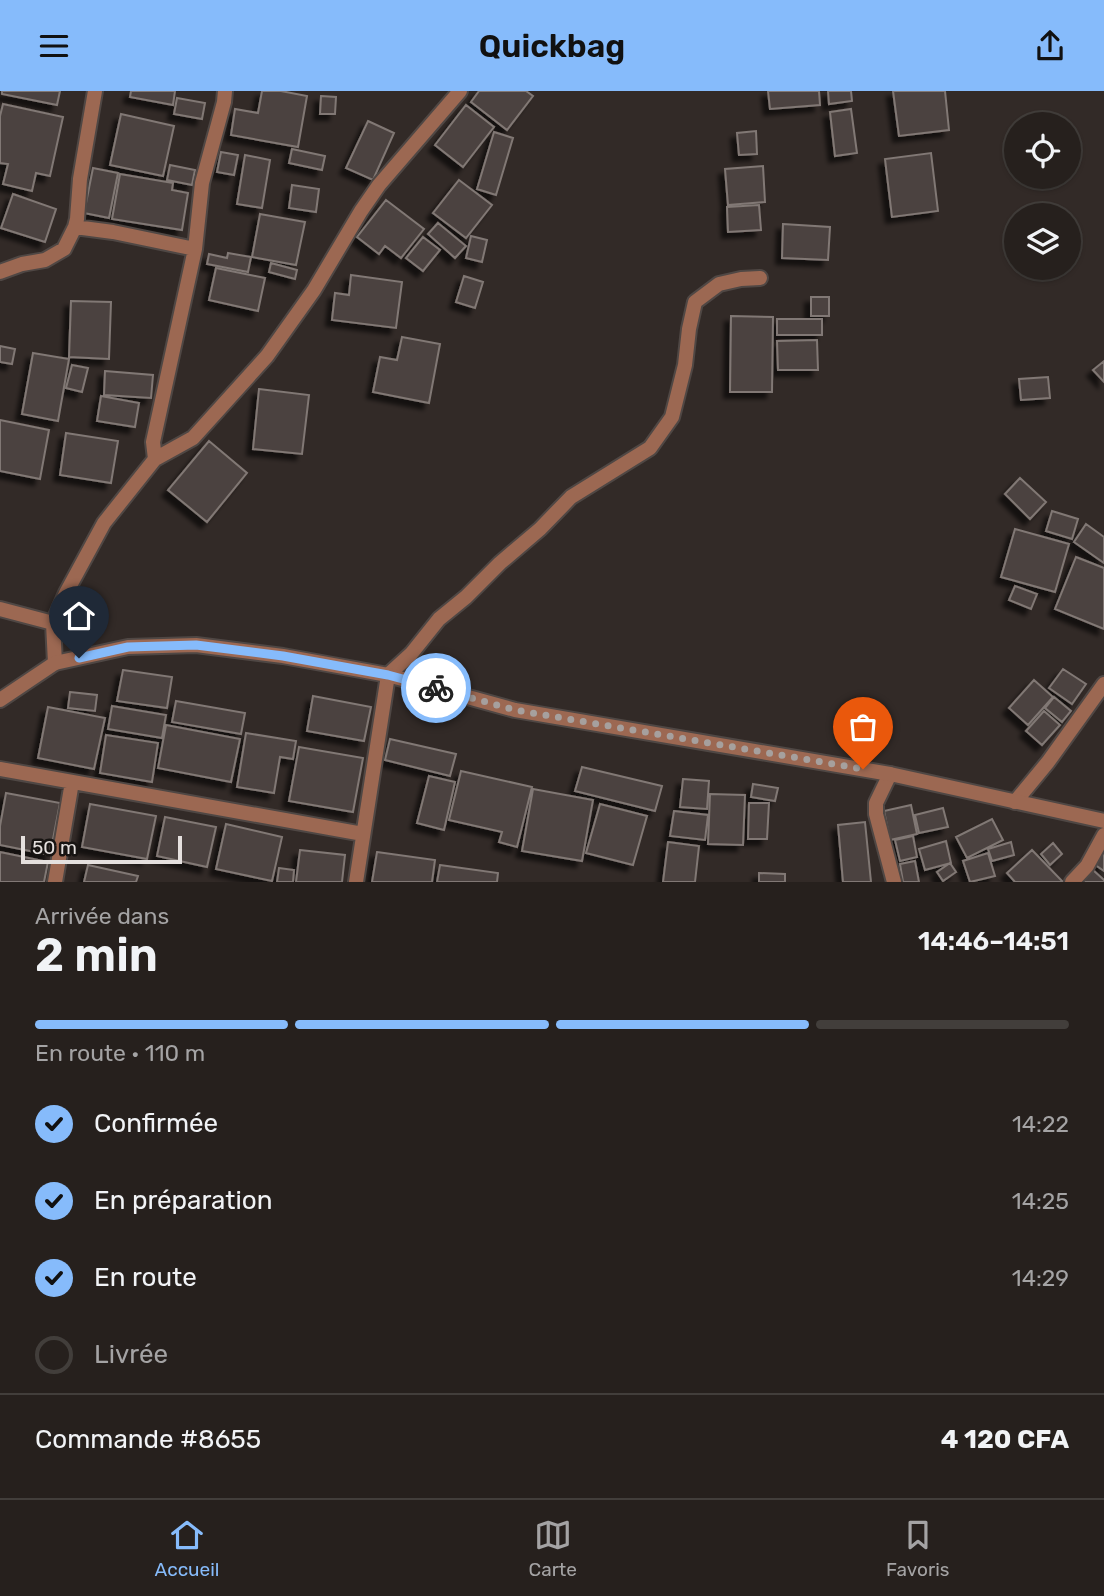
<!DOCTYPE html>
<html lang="fr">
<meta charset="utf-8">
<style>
body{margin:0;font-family:Rubik,sans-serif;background:#322d2a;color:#f1f3f6;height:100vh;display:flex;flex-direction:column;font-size:26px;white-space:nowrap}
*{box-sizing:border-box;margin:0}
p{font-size:23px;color:#a4a3a4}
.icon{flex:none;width:38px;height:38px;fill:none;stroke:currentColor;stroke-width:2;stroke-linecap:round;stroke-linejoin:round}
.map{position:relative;height:791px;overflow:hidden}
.side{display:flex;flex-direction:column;background:#26201d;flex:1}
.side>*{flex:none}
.buttons{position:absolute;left:1004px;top:21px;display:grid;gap:14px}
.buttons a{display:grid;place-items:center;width:77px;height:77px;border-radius:50%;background:#26201d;box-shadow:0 2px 5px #0004,0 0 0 2px #423e3b;font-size:35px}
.scale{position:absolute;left:21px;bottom:18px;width:161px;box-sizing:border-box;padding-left:7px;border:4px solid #e5e0de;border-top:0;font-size:19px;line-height:24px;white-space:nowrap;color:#e5e0de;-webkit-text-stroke:5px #171412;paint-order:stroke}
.pin{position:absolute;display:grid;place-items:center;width:60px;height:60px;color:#fff;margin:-72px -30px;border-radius:50% 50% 50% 0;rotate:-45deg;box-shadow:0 0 7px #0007}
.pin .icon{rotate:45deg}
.courier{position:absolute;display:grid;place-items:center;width:70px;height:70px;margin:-35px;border:5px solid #86bbfb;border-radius:50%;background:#fff;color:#222;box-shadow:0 2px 9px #0007}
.headline em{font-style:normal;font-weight:600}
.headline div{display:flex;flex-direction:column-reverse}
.headline{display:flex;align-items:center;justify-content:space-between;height:119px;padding:0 35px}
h1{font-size:46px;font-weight:600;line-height:52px}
.bar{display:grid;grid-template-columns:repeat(4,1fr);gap:10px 7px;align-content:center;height:84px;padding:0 35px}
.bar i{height:9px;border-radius:5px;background:#423e3b}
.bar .on{background:#86bbfb}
.bar p{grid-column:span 4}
.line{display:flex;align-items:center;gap:18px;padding:0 35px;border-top:2px solid #423e3b}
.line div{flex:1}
ol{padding:0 35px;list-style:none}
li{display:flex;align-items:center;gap:21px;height:77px}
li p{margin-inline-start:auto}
li .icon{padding:7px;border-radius:50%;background:#86bbfb;color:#111;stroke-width:4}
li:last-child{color:#a4a3a4}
li i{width:38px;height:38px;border:4px solid #423e3b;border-radius:50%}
header{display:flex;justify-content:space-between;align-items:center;height:91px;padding:0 35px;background:#86bbfb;color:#111;font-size:32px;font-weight:600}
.menu{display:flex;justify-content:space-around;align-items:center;height:98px;border-top:2px solid #423e3b;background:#26201d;font-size:19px;color:#a4a3a4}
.menu a{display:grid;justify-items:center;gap:4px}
.menu .on{color:#86bbfb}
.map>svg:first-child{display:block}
.building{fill:#4c4340;stroke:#817874;stroke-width:2;filter:url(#shadow)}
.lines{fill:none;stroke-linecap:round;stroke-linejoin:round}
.minor-casing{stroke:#4f4744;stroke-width:18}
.tertiary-casing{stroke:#4f4744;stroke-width:18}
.minor{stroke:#9c6852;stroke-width:14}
.tertiary{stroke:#9c6852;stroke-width:14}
.done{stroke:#a6a09e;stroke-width:7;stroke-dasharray:0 12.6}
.route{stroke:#86bbfb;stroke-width:9}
</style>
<header><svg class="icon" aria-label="menu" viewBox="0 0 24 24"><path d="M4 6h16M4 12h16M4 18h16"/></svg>Quickbag<svg class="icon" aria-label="share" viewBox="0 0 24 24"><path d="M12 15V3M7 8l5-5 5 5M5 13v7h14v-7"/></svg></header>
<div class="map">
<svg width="1104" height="791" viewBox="0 0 1104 791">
<defs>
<filter id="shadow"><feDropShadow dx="-6" dy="6" stdDeviation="2" flood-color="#0009"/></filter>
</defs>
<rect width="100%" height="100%" fill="#322a27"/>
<!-- building -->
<path class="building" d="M2 0H60L57 14 2 3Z
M131 0H175L173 14 130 6Z
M262 0H281L307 5 298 56 231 44 235 18 258 22Z
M479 0H526L533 5 507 39 471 11Z
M768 0H819L820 14 770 18Z
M828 0H851L852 10 829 13Z
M893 0H945L949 39 899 45Z
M321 5 336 6 335 23H320Z
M177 7 205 12 202 28 174 23Z
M3 13 63 26 50 85 36 82 32 100 3 93 8 73 0 72V25Z
M466 14 494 36 463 76 435 54Z
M851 18 857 62 835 65 830 21Z
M121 23 174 35 163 85 110 74Z
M368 30 394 42 373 89 346 77Z
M756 40 757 63 739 64 737 42Z
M494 41 513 47 496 104 477 98Z
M292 58 325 65 322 79 289 72Z
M221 61 238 64 234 84 217 81Z
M931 62 938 120 892 126 885 68Z
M245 64 270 69 262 117 237 113Z
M170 74 195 79 192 94 167 89Z
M763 75 765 111 728 114 725 78Z
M93 77 118 82 109 127 84 122Z
M120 83 173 92 172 99 188 102 182 139 112 128Z
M459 89 492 114 466 147 433 122Z
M292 94 319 98 316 121 289 117Z
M13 103 56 118 45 151 1 137Z
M386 109 424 138 401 167 385 155 379 163 357 146Z
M759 114 761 139 728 141 727 116Z
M260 123 305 131 296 174 252 166Z
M438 132 466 155 455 167 428 143Z
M783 133 830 136 828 169 782 167Z
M471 145 487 149 482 171 466 167Z
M423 146 440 159 423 180 406 167Z
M228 162 251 166 248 181 207 173 209 163 227 167Z
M271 172 297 179 295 188 269 181Z
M216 177 265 187 258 220 209 209Z
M351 184 402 191 396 237 332 229 335 202 349 204Z
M464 185 483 191 475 217 456 211Z
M811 206H829V225H811Z
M71 210 111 211 109 268 69 266Z
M731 225 773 226 772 301H730Z
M777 228H822V244H777Z
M402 246 440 253 429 312 373 301 380 266 397 269Z
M817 249 818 279H778L777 250Z
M0 255 15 258 12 273 0 271Z
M33 262 69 268 58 330 22 323Z
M1104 270V291L1093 279Z
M72 274 88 277 82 301 66 297Z
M105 280 153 284 151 307 104 304Z
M1048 286 1050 307 1021 309 1019 288Z
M259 298 309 304 302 363 253 358Z
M101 305 139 312 135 336 97 330Z
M0 329 49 339 40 388 0 380Z
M66 342 118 350 111 392 60 384Z
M209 350 247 382 207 431 168 399Z
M1020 387 1046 411 1030 428 1005 403Z
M1052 420 1078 428 1072 448 1046 440Z
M1086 433 1104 446V472L1074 451Z
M1015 438 1069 453 1055 501 1001 486Z
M1076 466 1104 477V538L1055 518Z
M1015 495 1037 503 1031 518 1009 509Z
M1063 578 1086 593 1072 613 1049 597Z
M123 579 172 586 167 617 117 610Z
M1034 589 1053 606 1028 634 1009 617Z
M70 601 97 604 95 620 68 617Z
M313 605 371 616 364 650 307 640Z
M1054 606 1071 620 1062 631 1045 617Z
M176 610 245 622 241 643 172 631Z
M112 615 166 624 162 647 108 638Z
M48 616 105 627 94 678 38 667Z
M1044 620 1060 634 1042 654 1026 640Z
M166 634 240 648 231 691 158 677Z
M246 642 296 650 293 668 280 666 274 702 237 696Z
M106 644 158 652 152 691 100 682Z
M390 648 456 663 450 685 385 669Z
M299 656 363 667 353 721 289 710Z
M582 676 662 695 655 720 575 700Z
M461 680 532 696 517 756 499 751 502 741 449 729Z
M429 685 455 691 444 739 417 732Z
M683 688 709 690 707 718 680 716Z
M753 693 778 697 775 710 751 706Z
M533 698 593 709 582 770 522 760Z
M6 702 60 712 50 764 0 754V735Z
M710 703 745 704 743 754 708 753Z
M749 712H769L767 748H748Z
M90 713 156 725 147 768 82 756Z
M600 713 647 725 633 774 586 762Z
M911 714 917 743 890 749 884 720Z
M943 717 948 736 919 742 915 724Z
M674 720 708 724 705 749 670 745Z
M165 726 216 736 207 776 157 765Z
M992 728 1003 749 967 767 956 746Z
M865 731 871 791H843L838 734Z
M226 733 282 746 272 790 216 778Z
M913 745 917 766 900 770 895 749Z
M946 750 951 772 925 779 919 758Z
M668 751 699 755 695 791H663Z
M1011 751 1014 764 992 770 988 758Z
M1053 752 1062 763 1050 774 1041 763Z
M1104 758V780L1094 773Z
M300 759 345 764 342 791H296Z
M1032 759 1063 791H1015L1007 782Z
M0 761 48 771 44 791H0Z
M377 761 435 769 432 791H372Z
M988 762 995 785 970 791 963 770Z
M915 770 919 791H903L900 773Z
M950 772 956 781 943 790 937 781Z
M88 774 138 785 136 791H84Z
M440 774 498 782 497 791H437Z
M279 777 294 779 293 791H277Z
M1093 779 1104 789V791H1082Z
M759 782 785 783V791H759Z"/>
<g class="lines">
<defs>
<path id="minor" d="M75 136 113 141 195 158
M0 181 22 173 45 169 64 158 75 136 77 128 80 88 95 0
M155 368 153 351 195 158 202 92 224 11 225 0
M0 518 53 532
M55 572 53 532 66 502 104 432 155 368 193 347 267 265 314 199 361 120 379 94 460 0
M0 678 363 743
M890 683 876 712V723L894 791
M1015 711 1048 671 1104 593
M55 791 72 691
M356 791 388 584 411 563 439 528 466 506 500 472 540 438 571 406 650 357 672 326 685 274 689 238 695 211 719 193 741 188 760 187
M1072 791 1087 775 1104 744"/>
<path id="tertiary" d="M0 609 55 572 128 556 196 554 283 565 388 584 515 619 890 683 1104 730"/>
</defs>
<!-- minor casing -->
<use href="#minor" class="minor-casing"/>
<!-- tertiary casing -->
<use href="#tertiary" class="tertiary-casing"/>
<!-- minor -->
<use href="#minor" class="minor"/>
<!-- tertiary -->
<use href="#tertiary" class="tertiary"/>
</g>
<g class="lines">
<!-- done -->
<path class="done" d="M436 597 515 619 863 678"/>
<!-- route -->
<path class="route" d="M79 567 128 556 196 554 283 565 388 584 436 597"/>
</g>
</svg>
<div class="buttons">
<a><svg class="icon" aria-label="locate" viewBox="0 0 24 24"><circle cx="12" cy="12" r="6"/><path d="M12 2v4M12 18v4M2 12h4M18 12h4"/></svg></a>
<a><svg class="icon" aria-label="layers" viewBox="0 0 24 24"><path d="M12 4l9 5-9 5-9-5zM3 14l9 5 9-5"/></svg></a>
</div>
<div class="scale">50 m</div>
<div class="pin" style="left:863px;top:678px;background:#ea580c"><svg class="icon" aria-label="bag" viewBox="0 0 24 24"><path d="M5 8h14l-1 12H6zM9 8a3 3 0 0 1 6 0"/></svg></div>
<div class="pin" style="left:79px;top:567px;background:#1f2937"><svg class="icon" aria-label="home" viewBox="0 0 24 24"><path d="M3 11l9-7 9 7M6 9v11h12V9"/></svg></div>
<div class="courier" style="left:436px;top:597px"><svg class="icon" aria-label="bike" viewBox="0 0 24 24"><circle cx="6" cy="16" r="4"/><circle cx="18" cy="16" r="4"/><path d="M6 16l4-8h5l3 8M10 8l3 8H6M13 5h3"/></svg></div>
</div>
<section class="side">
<div class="headline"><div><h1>2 min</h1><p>Arrivée dans</p></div><em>14:46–14:51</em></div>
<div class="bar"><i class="on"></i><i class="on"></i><i class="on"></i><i></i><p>En route · 110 m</p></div>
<ol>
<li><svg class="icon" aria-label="check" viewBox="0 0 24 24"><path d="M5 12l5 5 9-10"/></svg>Confirmée<p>14:22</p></li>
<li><svg class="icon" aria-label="check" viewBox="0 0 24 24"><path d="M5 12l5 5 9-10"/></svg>En préparation<p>14:25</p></li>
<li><svg class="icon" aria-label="check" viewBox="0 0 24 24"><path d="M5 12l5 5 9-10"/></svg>En route<p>14:29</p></li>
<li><i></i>Livrée</li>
</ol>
<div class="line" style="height:91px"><div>Commande #8655</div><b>4 120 CFA</b></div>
</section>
<nav class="menu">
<a class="on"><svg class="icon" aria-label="home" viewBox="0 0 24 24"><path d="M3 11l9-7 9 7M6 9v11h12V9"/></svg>Accueil</a>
<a><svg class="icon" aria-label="map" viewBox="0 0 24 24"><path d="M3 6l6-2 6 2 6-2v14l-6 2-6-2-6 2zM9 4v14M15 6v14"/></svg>Carte</a>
<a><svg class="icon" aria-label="saved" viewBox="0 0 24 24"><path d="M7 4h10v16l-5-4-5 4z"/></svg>Favoris</a>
</nav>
